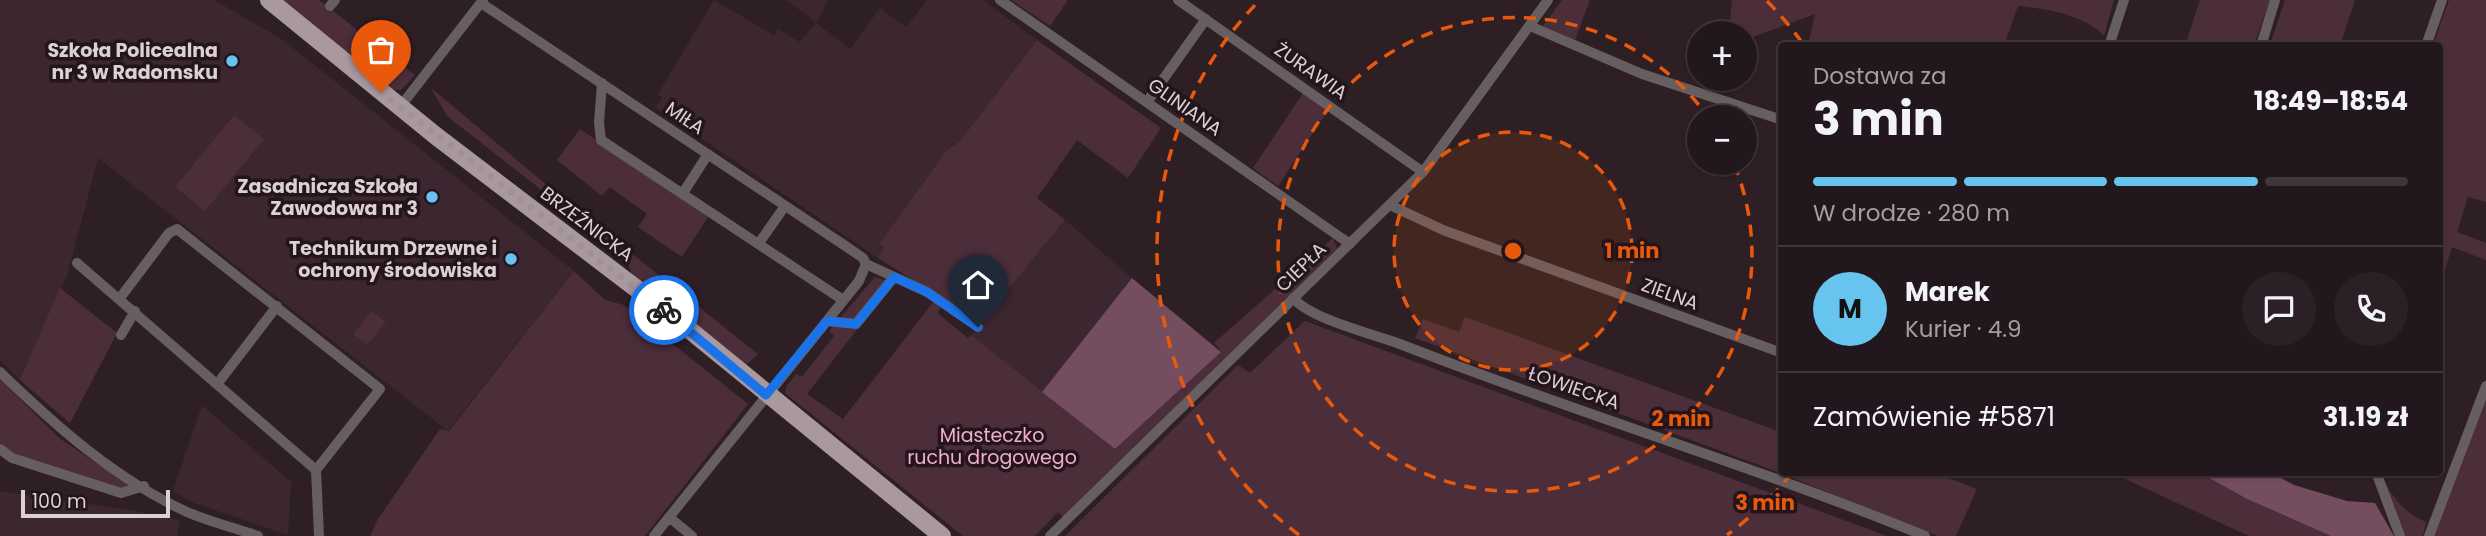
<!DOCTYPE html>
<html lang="pl">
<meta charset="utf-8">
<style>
body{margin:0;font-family:Poppins,sans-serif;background:#2a2025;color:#f1f3f6;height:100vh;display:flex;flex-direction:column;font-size:26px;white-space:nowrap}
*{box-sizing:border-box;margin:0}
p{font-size:23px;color:#a29fa3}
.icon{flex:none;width:38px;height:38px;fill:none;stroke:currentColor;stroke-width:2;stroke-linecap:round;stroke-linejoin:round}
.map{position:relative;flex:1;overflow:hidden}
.sheet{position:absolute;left:1778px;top:42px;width:665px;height:434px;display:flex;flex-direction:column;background:#22171c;border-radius:7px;box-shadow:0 2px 5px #0004,0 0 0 2px #3f363b}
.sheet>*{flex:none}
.buttons{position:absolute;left:1687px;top:21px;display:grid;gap:14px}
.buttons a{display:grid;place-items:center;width:70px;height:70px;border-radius:50%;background:#22171c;box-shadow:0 2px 5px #0004,0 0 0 2px #3f363b;font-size:35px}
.scale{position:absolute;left:21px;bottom:18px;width:149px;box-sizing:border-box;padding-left:7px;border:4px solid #dbd0d5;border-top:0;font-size:19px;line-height:24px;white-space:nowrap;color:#dbd0d5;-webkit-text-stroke:5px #24151c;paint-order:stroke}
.pin{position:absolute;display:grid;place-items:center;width:60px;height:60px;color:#fff;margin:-72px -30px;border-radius:50% 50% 50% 0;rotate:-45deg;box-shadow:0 0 7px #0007}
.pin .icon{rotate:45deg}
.courier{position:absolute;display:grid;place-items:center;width:70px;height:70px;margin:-35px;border:5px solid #1a73e8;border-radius:50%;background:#fff;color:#222;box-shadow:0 2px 9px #0007}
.head em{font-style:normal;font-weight:700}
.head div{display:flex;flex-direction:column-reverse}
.head{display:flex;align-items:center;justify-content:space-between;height:119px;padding:0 35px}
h1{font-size:46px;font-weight:700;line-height:52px}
.bar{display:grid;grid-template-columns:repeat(4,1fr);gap:10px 7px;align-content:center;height:84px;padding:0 35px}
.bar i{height:9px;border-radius:5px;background:#3f363b}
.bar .current{background:#67c4ef}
.bar p{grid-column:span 4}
.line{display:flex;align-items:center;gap:18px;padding:0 35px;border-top:2px solid #3f363b}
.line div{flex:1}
.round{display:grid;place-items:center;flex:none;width:74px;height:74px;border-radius:37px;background:#2a2025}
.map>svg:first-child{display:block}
.built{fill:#3c262f}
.green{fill:#4c2e3b}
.forest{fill:#744e5f}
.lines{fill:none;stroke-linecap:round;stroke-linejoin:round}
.minor{stroke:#675e62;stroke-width:10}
.primary{stroke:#aa989f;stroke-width:18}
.done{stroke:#9e9297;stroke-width:7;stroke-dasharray:0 12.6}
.route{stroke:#1a73e8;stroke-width:9}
.ring{fill:none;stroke:#e8590c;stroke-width:3.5;stroke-dasharray:12 9}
.poi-dot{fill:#67c4ef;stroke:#24151c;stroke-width:2.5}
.labels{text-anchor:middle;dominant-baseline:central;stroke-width:7;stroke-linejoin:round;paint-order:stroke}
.poi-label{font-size:19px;font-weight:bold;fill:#dbd0d5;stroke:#24151c;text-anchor:end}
.street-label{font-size:19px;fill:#dbd0d5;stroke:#24151c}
.park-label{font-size:19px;fill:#f2afcc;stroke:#24151c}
.centre{fill:#e8590c;stroke:#24151c;stroke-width:3.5}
.ring-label{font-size:21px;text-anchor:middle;font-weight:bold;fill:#e8590c;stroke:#24151c;stroke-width:7;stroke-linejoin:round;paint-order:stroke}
</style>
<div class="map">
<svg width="2486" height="536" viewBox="0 0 2486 536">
<rect width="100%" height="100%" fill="#2e1f25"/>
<!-- built -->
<path class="built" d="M0 0H214L283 40 574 271 448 431 98 158 68 273 20 380 0 360Z
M714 0 774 35 778 29 800 42 816 22 786 0H828L816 23 850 49 880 8 906 27 927 0H983L1037 40 960 141 946 151 879 244 884 248 878 258 655 107 663 98 658 94Z
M1065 220 1132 278 1042 392 971 335Z
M202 405 291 482 288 535 194 503 173 491Z
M0 491 130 510 180 520 177 536H0Z"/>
<!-- green -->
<path class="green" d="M282 0H319L415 75 401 90 387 89Z
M1011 0H1068L1050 26Z
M1562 0H1590L1575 40 1543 26Z
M1732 0H2114L2104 36C2086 15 2044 8 2018 6L2005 43 2010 45 1891 46 1869 40 1867 45 1808 46 1815 14 1745 40V33H1729Z
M2200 0H2270L2254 45 2185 46Z
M2285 0H2355L2340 45H2270Z
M2449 0H2486V202L2468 197 2457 232 2486 243V260L2452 247 2440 285V46L2433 45Z
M1037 40 1161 128 1128 178 1077 140 1037 198 1065 220 981 323 878 258 884 248 879 244 946 151 960 141Z
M430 87 567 202 758 354 744 367 633 277 625 255 448 117Z
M1303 93 1328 110 1278 186 1253 168Z
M234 115 264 139 205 211 175 187Z
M580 129 708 217 682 257 638 227 647 214 610 187 602 196 557 160Z
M1333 238 1337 248 1063 517 1058 512 1035 536H963L785 393 786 387 796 374 802 377 834 336 829 331 875 277 893 283 807 394 843 419 934 301 940 307 938 314 968 338 971 335 1115 449 1221 351 1214 343Z
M574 271 605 300 624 305 748 404 645 536H370L378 519 440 429 449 431Z
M60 288 117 333 70 423 20 380Z
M372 311 386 322 367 345 353 334Z
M1465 317 1781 432 1782 472 1936 473 1977 489 1956 536H1938L1759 465 1415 338 1423 319 1459 332Z
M1305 321 1887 536H1065L1238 365 1250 373Z
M0 379 59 438 129 485 122 489 12 455 0 443Z
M2486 400V536H2434Z
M2112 473H2200L2247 499 2331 536H2249Z
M2379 473C2392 495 2402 512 2426 522L2423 536H2405Z"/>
<!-- forest -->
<path class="forest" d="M1132 278 1221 352 1115 449 1042 392Z
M2200 473H2272L2294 485 2347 501 2375 503 2394 536H2331L2247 499Z"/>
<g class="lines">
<!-- minor -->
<path class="minor" d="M1000 0 1350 244
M1178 0 1423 172
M481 3 847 247 863 258 866 264 927 292 978 327
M330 6 335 0
M1530 26 1642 74 1782 120
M2109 46 2124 0
M2261 46 2275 0
M2426 46 2442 0
M602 83 599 123 601 140 843 300
M1147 102 1206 19
M400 107 483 0
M683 193 708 154
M1390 205 1443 230 1782 353
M759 243 785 206
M77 263 316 470
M120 298 169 233 177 229 380 389 316 470 319 536
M1293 298C1311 319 1372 334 1400 344 1573 412 1752 465 1925 536
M827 321 856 324 894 277
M121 335 135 311
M0 372C56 426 115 479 187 512 210 522 235 528 258 536
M218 383 277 306
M0 449 12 458 121 493 144 486
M2376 472 2400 536
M669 517 692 536
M654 536 859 281 866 264
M1050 536 1423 172 1548 0
M2429 536 2486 386"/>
<!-- primary -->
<path class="primary" d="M269 0 436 136 675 318 942 536"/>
</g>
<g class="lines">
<!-- done -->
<path class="done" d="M381 92 664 310"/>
<!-- route -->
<path class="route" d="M664 310 766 395 827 321 856 324 894 277 927 292 978 327"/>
</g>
<!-- distance rings -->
<circle cx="1513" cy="251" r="119" fill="#e8590c" fill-opacity=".12"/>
<g class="ring">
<circle cx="1513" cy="251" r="119"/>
<path d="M1734 164A237 237 0 1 1 1708 117"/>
<path d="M1792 473A356 356 0 0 1 1727 535M1299 535A356 356 0 0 1 1259 1M1767 1A356 356 0 0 1 1803 44"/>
</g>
<!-- markers -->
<g class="poi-dot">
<circle cx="232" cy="61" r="7"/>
<circle cx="432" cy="197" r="7"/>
<circle cx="511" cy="259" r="7"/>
</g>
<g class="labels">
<!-- poi labels -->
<g class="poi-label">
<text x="218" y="50">Szkoła Policealna<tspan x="218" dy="22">nr 3 w Radomsku</tspan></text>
<text x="418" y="186">Zasadnicza Szkoła<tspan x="418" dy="22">Zawodowa nr 3</tspan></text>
<text x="497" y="248">Technikum Drzewne i<tspan x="497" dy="22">ochrony środowiska</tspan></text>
</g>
<!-- street labels -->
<g class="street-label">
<text transform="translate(1311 71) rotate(35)">ŻURAWIA</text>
<text transform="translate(1185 107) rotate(35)">GLINIANA</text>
<text transform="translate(685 118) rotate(34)">MIŁA</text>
<text transform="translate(587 224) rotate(37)">BRZEŹNICKA</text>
<text transform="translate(1301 267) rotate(-44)">CIEPŁA</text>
<text transform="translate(1670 294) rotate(20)">ZIELNA</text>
<text transform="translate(1574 388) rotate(19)">ŁOWIECKA</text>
</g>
<!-- park labels -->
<g class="park-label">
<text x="992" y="435">Miasteczko<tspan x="992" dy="22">ruchu drogowego</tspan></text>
</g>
</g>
<circle cx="1513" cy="251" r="10" class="centre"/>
<g class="ring-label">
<text x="1632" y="258">1 min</text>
<text x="1681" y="426">2 min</text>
<text x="1765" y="510">3 min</text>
</g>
</svg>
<div class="buttons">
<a>+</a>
<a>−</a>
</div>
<div class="scale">100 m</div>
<div class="pin" style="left:381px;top:92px;background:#ea580c"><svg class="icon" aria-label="bag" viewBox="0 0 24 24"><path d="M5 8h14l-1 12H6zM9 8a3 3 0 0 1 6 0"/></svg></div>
<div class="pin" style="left:978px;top:327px;background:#1f2937"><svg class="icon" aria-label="home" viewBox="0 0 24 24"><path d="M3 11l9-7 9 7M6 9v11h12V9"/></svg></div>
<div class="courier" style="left:664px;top:310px"><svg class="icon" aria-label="bike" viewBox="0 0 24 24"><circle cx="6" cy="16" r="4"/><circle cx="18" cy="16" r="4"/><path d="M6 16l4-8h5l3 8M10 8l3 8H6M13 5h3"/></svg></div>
<section class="sheet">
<div class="head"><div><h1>3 min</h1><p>Dostawa za</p></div><em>18:49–18:54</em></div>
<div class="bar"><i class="current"></i><i class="current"></i><i class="current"></i><i></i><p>W drodze · 280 m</p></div>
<div class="line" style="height:126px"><b class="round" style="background:#67c4ef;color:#111">M</b><div><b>Marek</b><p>Kurier · 4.9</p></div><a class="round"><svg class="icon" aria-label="chat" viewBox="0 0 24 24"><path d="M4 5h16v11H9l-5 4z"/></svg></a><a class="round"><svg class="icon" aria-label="phone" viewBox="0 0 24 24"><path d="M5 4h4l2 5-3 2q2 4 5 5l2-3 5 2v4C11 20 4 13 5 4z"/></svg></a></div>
<div class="line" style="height:91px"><div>Zamówienie #5871</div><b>31.19 zł</b></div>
</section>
</div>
